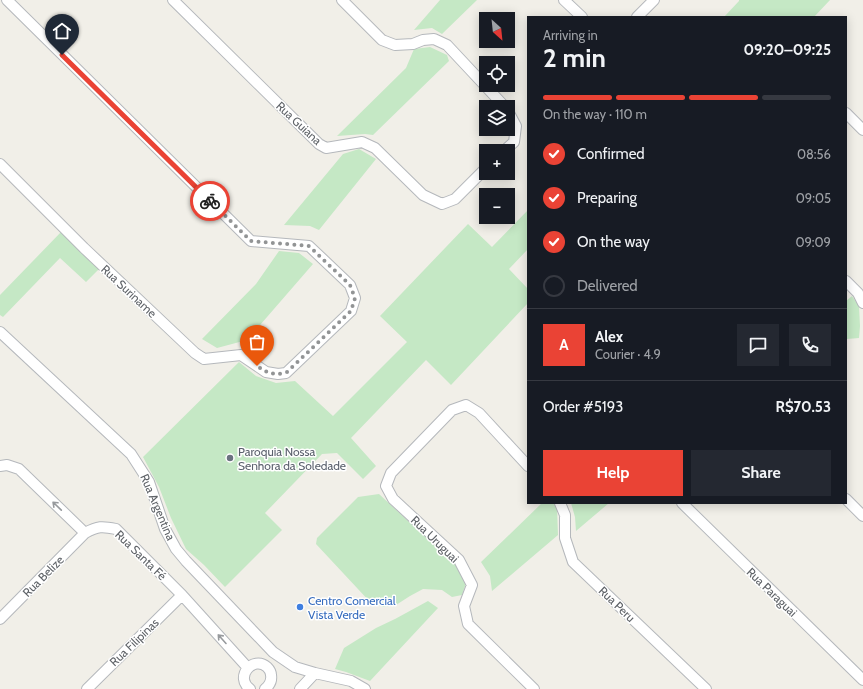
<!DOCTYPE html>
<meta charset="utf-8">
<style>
body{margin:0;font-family:Cabin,sans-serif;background:#242831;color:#f1f3f6;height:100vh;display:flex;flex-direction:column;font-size:15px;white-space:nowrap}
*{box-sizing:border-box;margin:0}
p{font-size:13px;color:#9ea1a6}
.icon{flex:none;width:22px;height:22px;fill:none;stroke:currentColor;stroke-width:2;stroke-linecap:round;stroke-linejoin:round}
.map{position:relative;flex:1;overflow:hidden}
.drawer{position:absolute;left:527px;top:16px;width:320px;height:488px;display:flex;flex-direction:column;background:#171b24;border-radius:0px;box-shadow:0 2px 10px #0003}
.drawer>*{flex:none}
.needle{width:26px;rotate:153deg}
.buttons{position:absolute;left:479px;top:12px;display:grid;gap:8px}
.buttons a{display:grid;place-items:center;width:36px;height:36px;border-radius:0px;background:#171b24;box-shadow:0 2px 10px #0003;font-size:20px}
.pin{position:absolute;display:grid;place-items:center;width:34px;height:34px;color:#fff;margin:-41px -17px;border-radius:50% 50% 50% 0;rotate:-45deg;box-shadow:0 0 4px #0007}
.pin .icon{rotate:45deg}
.courier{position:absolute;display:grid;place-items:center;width:40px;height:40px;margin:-20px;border:3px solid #ea4335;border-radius:50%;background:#fff;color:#222;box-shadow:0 1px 5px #0007}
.headline em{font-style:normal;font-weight:700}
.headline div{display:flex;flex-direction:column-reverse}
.headline{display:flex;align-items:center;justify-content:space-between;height:68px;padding:0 16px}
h1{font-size:26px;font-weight:700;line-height:30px}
.bar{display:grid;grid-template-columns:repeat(4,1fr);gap:6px 4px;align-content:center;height:48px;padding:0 16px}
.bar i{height:5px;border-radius:3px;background:#363941}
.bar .on{background:#ea4335}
.bar p{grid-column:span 4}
.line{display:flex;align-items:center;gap:10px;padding:0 16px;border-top:1px solid #363941}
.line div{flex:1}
.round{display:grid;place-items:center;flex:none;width:42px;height:42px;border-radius:0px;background:#242831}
ol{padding:0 16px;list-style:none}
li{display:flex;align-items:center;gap:12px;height:44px}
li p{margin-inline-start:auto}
li .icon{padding:4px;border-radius:50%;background:#ea4335;color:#fff;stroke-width:4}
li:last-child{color:#9ea1a6}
li i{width:22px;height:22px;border:2px solid #363941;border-radius:50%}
.primary-button{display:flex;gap:8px;margin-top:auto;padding:8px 16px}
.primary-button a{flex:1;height:46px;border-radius:0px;background:#ea4335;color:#fff;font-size:16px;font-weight:700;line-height:46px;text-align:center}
.primary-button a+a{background:#242831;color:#f1f3f6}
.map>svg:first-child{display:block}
.green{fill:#c5e8c5}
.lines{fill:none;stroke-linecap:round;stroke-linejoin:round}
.minor-casing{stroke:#b5b8bc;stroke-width:12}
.minor{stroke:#fff;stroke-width:10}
.oneway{stroke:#979a9d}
.done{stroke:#929495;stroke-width:4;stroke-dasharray:0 7.2}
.route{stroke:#ea4335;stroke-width:5}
.worship-dot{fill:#6b7280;stroke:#fff;stroke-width:1.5}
.shop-dot{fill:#3f7fe0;stroke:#fff;stroke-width:1.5}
.labels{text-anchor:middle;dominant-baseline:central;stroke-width:3;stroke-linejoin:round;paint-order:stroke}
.street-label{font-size:12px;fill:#5f6368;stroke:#fff}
.worship-label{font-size:12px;fill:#5b616d;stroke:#fff;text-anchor:start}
.shop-label{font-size:12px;fill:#366cbe;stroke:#fff;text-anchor:start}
</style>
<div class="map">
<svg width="863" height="689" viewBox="0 0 863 689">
<rect width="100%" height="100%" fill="#f1efe8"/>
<!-- green -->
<path class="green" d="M440 0H477L442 34 432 28 414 30Z
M739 0H830L814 17H724L739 1Z
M430 47 447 55 449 61 373 135 365 134 337 136 406 68 414 49Z
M359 149 376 159 319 230 310 226 284 225 343 154Z
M528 210V249L509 269 528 289V303L451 385 426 360 351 438 376 466 363 479 337 453 322 454 265 513 282 530 225 587 204 565 186 549 171 518 159 487 143 457 239 362 256 376 276 383 295 381 333 416 407 342 380 316 468 224 492 247Z
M62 231 101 267 86 282 60 258 3 317 0 315V295Z
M279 251 299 253 313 264 247 340 217 348 202 339 256 284Z
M852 296 859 306 860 326 859 338 847 339 846 340V301Z
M379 494 459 568 466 583 462 595 452 597 442 590 423 589 410 596 396 605 383 607 371 603 316 544 317 538 358 497Z
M542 503H553L557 508 558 535 492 591 490 576 481 562Z
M571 503H609L576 531 575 517Z
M428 601 438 608 370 681 346 672 335 669 344 648 376 628 395 619Z"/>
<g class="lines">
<defs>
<path id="minor" d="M173 0 319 144 326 148 362 142 375 148 423 195 442 204 455 199 486 168
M342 0 382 40 395 45 413 44 423 40 434 39 447 45 505 107
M564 0 582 17
M637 17 654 0
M846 113 863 130
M504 151 514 142 516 126 508 111
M0 164 84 248 195 353 204 359 241 355 266 372 278 374 286 373 351 311 355 298 350 285 309 246 251 241 7 0
M846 281 858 293 863 303
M0 332 131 454 149 482 165 529 176 549 186 561 273 652 295 667 315 673 351 681 365 689
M0 466 7 465 19 469 85 533
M528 466 479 413 466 405 452 410 391 473 386 486 393 499 459 560 472 585 464 606 468 624 534 689
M846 499 863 516
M560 503 565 515V538L573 562 706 689
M682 503 863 680
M0 619 85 533C98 526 102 526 116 529L182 595 248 668
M87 689 182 595
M250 689C234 677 253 655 267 667 269 669 271 672 271 675 272 681 270 685 265 689
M300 689 315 673"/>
</defs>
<!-- minor casing -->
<use href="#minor" class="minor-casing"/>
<!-- minor -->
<use href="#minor" class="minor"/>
</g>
<!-- one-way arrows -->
<defs><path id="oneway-shaft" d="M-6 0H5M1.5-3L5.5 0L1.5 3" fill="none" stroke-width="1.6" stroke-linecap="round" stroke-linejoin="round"/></defs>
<g class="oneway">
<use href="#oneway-shaft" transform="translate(57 506) rotate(-136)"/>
<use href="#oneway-shaft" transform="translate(222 639) rotate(-132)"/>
</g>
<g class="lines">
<!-- done -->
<path class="done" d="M210 201 251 241 309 246 350 285 355 298 351 311 286 373C273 375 267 373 257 366"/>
<!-- route -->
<path class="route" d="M62 55 210 201"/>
</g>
<!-- markers -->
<circle class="worship-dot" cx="230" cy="458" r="4"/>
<circle class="shop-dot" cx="300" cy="607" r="4"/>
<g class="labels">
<!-- street labels -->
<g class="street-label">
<text transform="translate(299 123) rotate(43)">Rua Guiana</text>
<text transform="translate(129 291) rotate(43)">Rua Suriname</text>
<text transform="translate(158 507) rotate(67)">Rua Argentina</text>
<text transform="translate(435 539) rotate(44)">Rua Uruguai</text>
<text transform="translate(141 555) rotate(44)">Rua Santa Fé</text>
<text transform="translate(43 576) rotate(-45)">Rua Belize</text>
<text transform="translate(772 592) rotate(44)">Rua Paraguai</text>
<text transform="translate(617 604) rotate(44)">Rua Peru</text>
<text transform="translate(134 642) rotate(-44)">Rua Filipinas</text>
</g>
<!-- worship labels -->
<g class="worship-label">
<text x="238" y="451">Paroquia Nossa<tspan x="238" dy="14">Senhora da Soledade</tspan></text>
</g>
<!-- shop labels -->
<g class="shop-label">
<text x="308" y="600">Centro Comercial<tspan x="308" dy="14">Vista Verde</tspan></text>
</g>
</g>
</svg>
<div class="buttons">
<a><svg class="needle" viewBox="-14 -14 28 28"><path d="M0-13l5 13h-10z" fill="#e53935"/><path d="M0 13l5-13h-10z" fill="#9ea1a6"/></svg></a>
<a><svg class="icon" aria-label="locate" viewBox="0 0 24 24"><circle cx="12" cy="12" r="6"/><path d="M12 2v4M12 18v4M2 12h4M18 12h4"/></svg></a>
<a><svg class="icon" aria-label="layers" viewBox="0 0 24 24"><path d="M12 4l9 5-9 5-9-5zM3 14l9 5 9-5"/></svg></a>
<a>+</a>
<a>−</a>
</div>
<div class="pin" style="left:257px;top:366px;background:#ea580c"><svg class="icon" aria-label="bag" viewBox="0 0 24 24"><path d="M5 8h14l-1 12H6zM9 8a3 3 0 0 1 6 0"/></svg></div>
<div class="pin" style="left:62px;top:55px;background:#1f2937"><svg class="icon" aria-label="home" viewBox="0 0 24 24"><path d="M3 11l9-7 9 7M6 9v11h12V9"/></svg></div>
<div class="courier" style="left:210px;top:201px"><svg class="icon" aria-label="bike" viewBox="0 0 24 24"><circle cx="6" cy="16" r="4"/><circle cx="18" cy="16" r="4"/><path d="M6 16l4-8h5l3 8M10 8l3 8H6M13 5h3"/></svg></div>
<section class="drawer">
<div class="headline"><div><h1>2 min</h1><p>Arriving in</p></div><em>09:20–09:25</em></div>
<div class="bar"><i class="on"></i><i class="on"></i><i class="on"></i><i></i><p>On the way · 110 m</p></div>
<ol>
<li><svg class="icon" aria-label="check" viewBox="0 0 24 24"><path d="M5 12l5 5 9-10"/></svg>Confirmed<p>08:56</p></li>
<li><svg class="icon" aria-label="check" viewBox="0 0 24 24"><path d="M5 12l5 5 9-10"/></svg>Preparing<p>09:05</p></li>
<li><svg class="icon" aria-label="check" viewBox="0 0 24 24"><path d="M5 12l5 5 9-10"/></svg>On the way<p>09:09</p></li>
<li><i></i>Delivered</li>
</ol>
<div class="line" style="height:72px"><b class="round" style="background:#ea4335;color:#fff">A</b><div><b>Alex</b><p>Courier · 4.9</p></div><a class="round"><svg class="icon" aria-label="chat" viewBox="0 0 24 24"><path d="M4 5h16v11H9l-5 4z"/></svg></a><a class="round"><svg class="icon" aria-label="phone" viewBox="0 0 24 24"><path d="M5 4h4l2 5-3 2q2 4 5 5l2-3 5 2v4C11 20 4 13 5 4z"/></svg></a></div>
<div class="line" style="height:52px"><div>Order #5193</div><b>R$70.53</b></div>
<div class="primary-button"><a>Help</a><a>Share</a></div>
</section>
</div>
